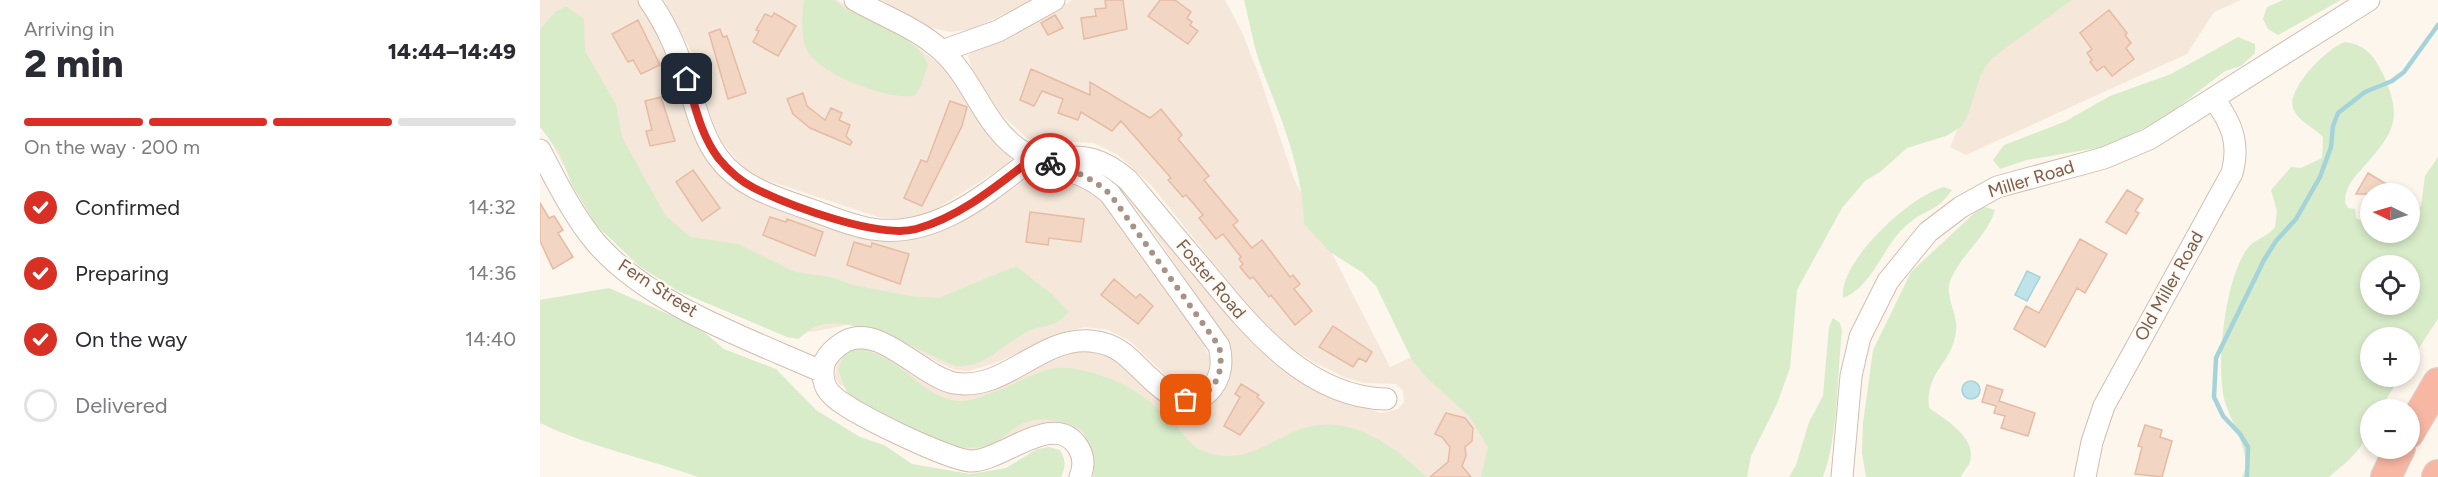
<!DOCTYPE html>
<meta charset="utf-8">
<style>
body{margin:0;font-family:Figtree,sans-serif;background:#f7f7f7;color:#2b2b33;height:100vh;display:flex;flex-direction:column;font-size:22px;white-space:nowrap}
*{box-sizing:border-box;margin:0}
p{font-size:20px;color:#7c7c81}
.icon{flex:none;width:33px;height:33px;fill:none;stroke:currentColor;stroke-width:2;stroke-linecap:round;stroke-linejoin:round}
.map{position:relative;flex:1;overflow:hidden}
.details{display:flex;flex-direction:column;background:#fff;width:540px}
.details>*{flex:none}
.needle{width:39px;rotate:275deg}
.buttons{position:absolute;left:1820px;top:183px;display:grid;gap:12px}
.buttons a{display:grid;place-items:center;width:60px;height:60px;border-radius:50%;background:#fff;box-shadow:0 3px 9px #0003;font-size:30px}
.pin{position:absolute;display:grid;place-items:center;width:51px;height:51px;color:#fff;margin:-26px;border-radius:12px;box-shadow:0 3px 9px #0006}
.courier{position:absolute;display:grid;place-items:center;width:60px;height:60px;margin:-30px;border:4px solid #d93025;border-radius:50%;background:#fff;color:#222;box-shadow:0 2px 8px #0007}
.overview em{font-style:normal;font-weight:800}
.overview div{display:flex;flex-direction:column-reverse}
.overview{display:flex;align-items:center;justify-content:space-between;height:102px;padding:0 24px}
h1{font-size:39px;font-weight:800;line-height:45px}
.bar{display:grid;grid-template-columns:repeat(4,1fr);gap:9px 6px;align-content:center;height:72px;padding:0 24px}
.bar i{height:8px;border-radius:4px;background:#e1e1e2}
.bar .current{background:#d93025}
.bar p{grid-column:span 4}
ol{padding:0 24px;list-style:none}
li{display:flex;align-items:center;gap:18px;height:66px}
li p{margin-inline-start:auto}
li .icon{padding:6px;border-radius:50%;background:#d93025;color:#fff;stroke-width:4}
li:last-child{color:#7c7c81}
li i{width:33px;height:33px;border:3px solid #e1e1e2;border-radius:50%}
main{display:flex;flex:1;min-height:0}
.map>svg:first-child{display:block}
.residential{fill:#f5e8da}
.green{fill:#d8ecc9;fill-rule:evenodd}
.water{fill:#bfe3e8;stroke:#a5d3da;stroke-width:1.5}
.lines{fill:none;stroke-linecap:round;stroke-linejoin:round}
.stream{stroke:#a5d3da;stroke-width:4.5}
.building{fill:#f3d5c3;stroke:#e6bba3;stroke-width:1.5}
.minor-casing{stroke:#d1beb0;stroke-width:23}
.highway-casing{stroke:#dad1cd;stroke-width:32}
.minor{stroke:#fff;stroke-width:21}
.highway{stroke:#f7b7a3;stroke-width:30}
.done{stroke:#a89285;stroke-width:6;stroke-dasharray:0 10.8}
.route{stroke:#d93025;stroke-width:8}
.labels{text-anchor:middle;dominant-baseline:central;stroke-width:4.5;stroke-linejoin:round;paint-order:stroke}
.street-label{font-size:18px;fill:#7a5c4d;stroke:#fffaf3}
</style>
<main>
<section class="details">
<div class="overview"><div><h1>2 min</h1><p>Arriving in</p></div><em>14:44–14:49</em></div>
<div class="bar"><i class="current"></i><i class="current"></i><i class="current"></i><i></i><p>On the way · 200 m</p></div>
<ol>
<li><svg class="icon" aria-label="check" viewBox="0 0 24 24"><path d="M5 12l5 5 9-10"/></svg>Confirmed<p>14:32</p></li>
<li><svg class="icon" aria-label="check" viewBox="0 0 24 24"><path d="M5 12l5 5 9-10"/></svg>Preparing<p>14:36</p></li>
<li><svg class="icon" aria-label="check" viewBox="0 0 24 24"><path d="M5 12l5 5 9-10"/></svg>On the way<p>14:40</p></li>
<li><i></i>Delivered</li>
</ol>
</section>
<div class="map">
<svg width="1898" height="477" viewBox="0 0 1898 477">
<rect width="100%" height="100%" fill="#fdf6ec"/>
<!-- residential -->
<path class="residential" d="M0 0H98L114 22 188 182 208 195 343 240 357 241 381 238 407 227 493 176 506 173 539 181 568 205 584 226 663 343 671 361 668 374 656 384 641 386 634 383 590 341 568 330 545 327 525 332 453 364 428 371 415 370 385 356 354 334 313 324 271 332 138 286 30 177 0 122Z
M124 0H297L376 46 408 71 472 155 470 163 390 213 362 219 338 217 223 179 202 166 181 141 174 126 152 53Z
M341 0H493L433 29 410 32 387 27Z
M532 0H685L702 32 720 78 754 179 850 367 1053 275 1139 477H560L549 436 535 429 520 425 440 452 410 447 299 384 295 377 297 359 305 350 322 344 456 387 524 356 546 349 573 355 614 395 676 398 686 386 692 369V353L686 339 611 229 588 198 564 173 581 186 627 237 690 319 735 363 756 377 805 401 841 413 858 409 864 402 863 391 856 384 824 383 804 377 773 362 747 345 722 324 611 185 578 155 554 143 488 139 461 114 432 69 428 56 432 52 477 33Z
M1472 0H1701L1674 12 1647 54 1426 155 1410 147Z"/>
<!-- green -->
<path class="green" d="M264 0H294L308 10 364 37 382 53 388 64 381 86 374 96C348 100 274 74 265 46 261 32 262 15 264 0Z
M704 0H1532L1452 58 1441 74 1429 112 1421 127 1406 136 1367 148 1340 172 1325 181 1302 208 1257 290 1250 368 1237 404 1211 456 1207 477H941L948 447 929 416 887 378 872 360 836 286 823 273 790 252 764 224C763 171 742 120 723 72 714 49 710 24 704 0Z
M1743 0H1801L1738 35 1728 29 1723 19 1727 7Z
M26 6 44 19 45 51 76 104 82 137 125 215 150 237 198 244 255 272 291 277 313 285 371 296 398 298 476 266 513 295 529 312C513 330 505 323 487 332 462 345 446 368 416 366 384 353 311 313 278 326 271 328 264 335 258 339L247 337 138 291 99 266 56 225 32 185 19 152 0 127V29L15 12Z
M1698 37 1715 44V53L1701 66 1685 71 1625 117 1587 137 1563 147 1487 160 1460 169 1453 160 1464 145 1524 122 1570 96 1631 74Z
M1805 42C1825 45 1833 54 1842 72 1865 121 1853 133 1821 170 1812 179 1805 189 1805 202L1808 208 1815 209 1816 218 1830 225V232H1869V216L1881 206 1885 176 1898 157V319L1869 363V338H1830V376L1860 377 1840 409 1830 410C1830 445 1815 455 1789 477H1702C1715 455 1689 421 1684 398 1676 362 1685 280 1707 249 1714 239 1728 237 1735 227L1737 211 1731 190 1751 167 1761 168 1782 158 1783 137C1773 126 1759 123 1753 108 1746 89 1788 47 1805 42ZM1830 266H1869V304H1830Z
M1404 187 1412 190C1396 213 1385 209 1368 224 1343 244 1334 286 1303 298 1298 262 1371 195 1404 187Z
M1442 206 1455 210C1447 237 1422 253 1411 279 1403 295 1419 314 1416 332 1412 364 1385 371 1389 408 1405 419 1437 438 1430 461 1429 467 1423 471 1421 477H1326L1322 453 1323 423 1333 350 1371 272Z
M69 288 144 321 165 333 184 349 236 369 276 410 320 437 344 445 372 464 430 474 466 468 497 449 509 447 520 450C526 460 526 466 521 477H158C106 458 50 447 0 423V300Z
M1293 318 1300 323 1302 331C1297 374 1298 439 1283 477H1249L1256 465 1269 422 1283 396 1289 327Z
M322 348C333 353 345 357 355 364 374 377 392 398 417 401 427 402 439 398 448 394 504 375 505 355 568 378 591 386 615 404 632 421 647 437 653 452 677 455 704 460 722 447 745 436 801 406 846 440 887 477H553C555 458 550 446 541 429 518 420 494 413 472 430 462 438 454 445 441 447 428 449 404 446 391 442 380 439 324 408 315 401 305 393 302 381 298 369L305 353Z"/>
<!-- water -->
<path class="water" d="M1487 271 1500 277 1487 301 1475 295Z
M1422 390a9 9 0 1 1 18 0a9 9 0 1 1-18 0Z"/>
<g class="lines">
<!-- stream -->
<path class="stream" d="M1707 477 1708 447 1700 434 1683 416 1674 397 1676 358 1724 260 1736 241 1756 219 1780 177 1791 147 1793 126 1798 113 1825 92 1852 81 1864 72 1898 25"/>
</g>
<!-- building -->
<path class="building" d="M565 0H583L587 29 544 39 541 18 556 16 555 9 566 8Z
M620 0H635L651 12 647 18 652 22 650 25 658 31 648 44 608 16Z
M1569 10 1587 33 1585 35 1591 43 1586 48 1594 59 1572 76 1564 66 1557 71 1550 62 1552 60 1547 53 1552 49 1540 33Z
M234 13 256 26 238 56 213 42 219 31 216 30 225 14 232 17Z
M515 15 523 28 508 35 501 23Z
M98 20 120 65 101 74 93 60 88 62 72 34Z
M180 29 183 37 187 36 206 93 188 99 169 33Z
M491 69 550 95V82L610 118 621 109 642 135 638 139 669 176 664 180 698 221 693 225 712 248 722 240 750 277 753 275 760 284 754 289 772 311 755 325 731 295 729 297 713 277 710 279 700 267 703 264 699 259 701 257 683 234 676 239 659 218 663 215 646 195 643 197 628 180 631 178 581 121 572 131 541 112 538 120 518 113 523 99 502 91 494 106 480 100Z
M263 93 267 106 285 120 291 108 302 113 299 120 310 125 306 136 312 142 310 145 270 128 253 114 247 99Z
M121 97 135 141 110 146 106 131 112 130 105 101Z
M410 101 427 107 422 126 382 206 364 198 381 160 387 162Z
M153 170 180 208 162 221 136 182Z
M1828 173 1848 185 1843 194H1816Z
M1587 190 1603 199 1595 211 1599 213 1586 234 1566 222Z
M0 203 9 218 14 216 23 230 18 233 33 257 13 269 0 241Z
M490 212 544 219 541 242 509 238 508 245 486 242Z
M230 217 246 222 247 219 283 232 275 256 223 235Z
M1540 239 1567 254 1545 293 1537 288 1505 347 1474 329 1486 306 1499 313Z
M314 242 331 247 332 243 369 254 360 284 307 265Z
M574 279 596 298 600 294 613 306 598 324 561 295Z
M793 326 832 352 826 362 819 358 813 367 779 347Z
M701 384 719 395 717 397 724 403 700 435 684 426 700 397 695 394Z
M1447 385 1463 390 1459 401 1495 413 1488 436 1461 428 1465 416 1454 413 1456 406 1442 402Z
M906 413 925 418 933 428 932 441 925 447 926 456 922 466 931 477H890L908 462 910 447 902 437 895 434Z
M1605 425 1622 430 1620 437 1632 441 1622 477 1595 474 1602 447 1598 446Z"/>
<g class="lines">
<defs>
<path id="minor" d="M109 0C129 28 140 58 150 90 158 114 163 137 178 157 198 185 231 196 263 207 285 214 309 226 332 229 395 239 446 194 493 158
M315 0C343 16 379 29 402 51 433 79 443 123 477 148 507 170 540 166 570 194L679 346C683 362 682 375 672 388 642 425 606 370 583 353 574 346 562 342 550 341 499 337 465 392 414 383 380 376 339 322 304 342 296 347 289 353 285 361 281 373 283 387 292 395 308 412 407 459 430 461 462 462 514 409 538 447 544 456 544 467 540 477
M402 51 458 31 514 0
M0 150C16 181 34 217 57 244 112 306 209 339 283 372
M513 160C543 152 565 160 588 180 613 210 637 239 662 268 709 325 765 397 846 399
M1302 477 1311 376 1320 337 1348 281 1388 232 1421 207 1457 187 1564 158 1609 139 1829 0
M1545 477 1552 442 1564 406 1692 173C1700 143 1692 124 1674 99"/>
<path id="highway" d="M1869 433 1898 383
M1846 477 1860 448
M1897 477 1898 475"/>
</defs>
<!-- minor casing -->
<use href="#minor" class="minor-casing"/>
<!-- highway casing -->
<use href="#highway" class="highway-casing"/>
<!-- minor -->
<use href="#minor" class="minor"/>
<!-- highway -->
<use href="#highway" class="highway"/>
</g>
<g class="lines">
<!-- done -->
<path class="done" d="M510 163C534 170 552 178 570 194L679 346C685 373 675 396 646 400"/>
<!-- route -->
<path class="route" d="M147 79C155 106 161 136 179 159 189 171 200 181 214 188 250 206 339 239 376 229 420 217 458 185 493 158L510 163"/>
</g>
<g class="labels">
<!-- street labels -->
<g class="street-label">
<text transform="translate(1491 179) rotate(-17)">Miller Road</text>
<text transform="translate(671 279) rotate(50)">Foster Road</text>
<text transform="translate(1629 286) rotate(-61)">Old Miller Road</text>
<text transform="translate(118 288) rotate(33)">Fern Street</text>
</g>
</g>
</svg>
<div class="buttons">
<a><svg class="needle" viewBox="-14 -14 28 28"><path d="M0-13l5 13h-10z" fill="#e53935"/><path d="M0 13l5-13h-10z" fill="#7c7c81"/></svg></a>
<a><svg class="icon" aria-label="locate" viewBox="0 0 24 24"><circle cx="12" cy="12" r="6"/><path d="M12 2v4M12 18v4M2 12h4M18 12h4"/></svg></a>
<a>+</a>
<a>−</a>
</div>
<div class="pin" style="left:646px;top:400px;background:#ea580c"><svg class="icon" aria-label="bag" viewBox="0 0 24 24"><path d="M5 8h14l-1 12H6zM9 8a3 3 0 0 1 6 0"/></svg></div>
<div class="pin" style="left:147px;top:79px;background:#1f2937"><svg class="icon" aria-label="home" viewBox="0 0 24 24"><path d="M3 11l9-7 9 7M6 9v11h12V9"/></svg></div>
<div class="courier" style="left:510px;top:163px"><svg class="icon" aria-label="bike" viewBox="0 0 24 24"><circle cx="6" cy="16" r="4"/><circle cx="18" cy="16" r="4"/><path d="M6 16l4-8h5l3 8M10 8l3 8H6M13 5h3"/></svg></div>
</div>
</main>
